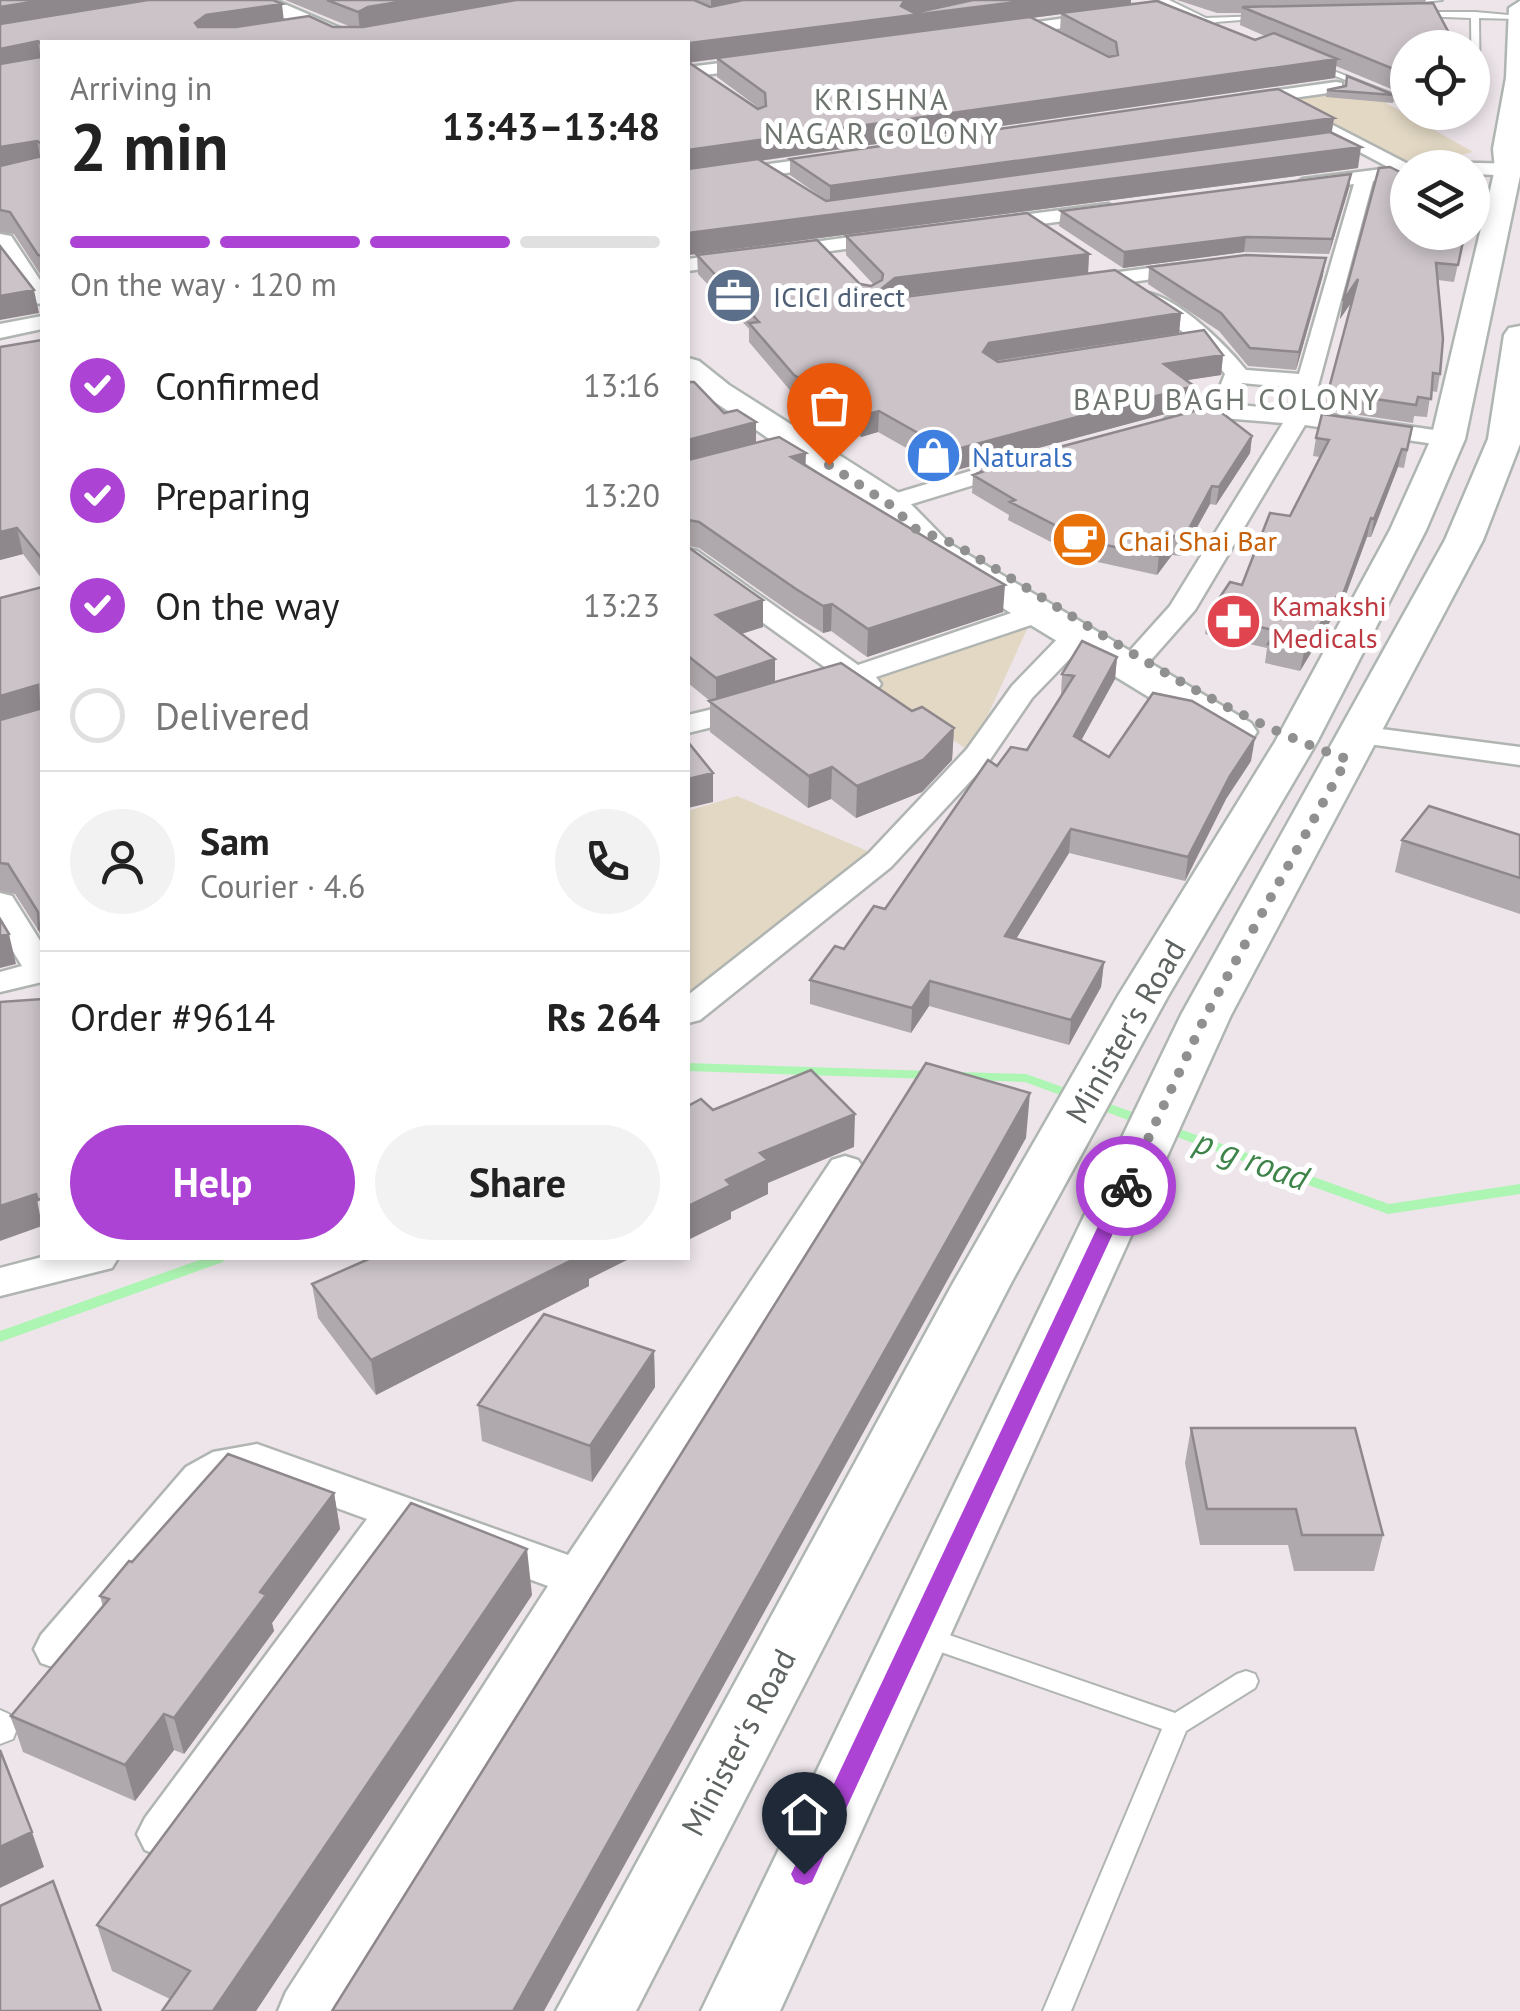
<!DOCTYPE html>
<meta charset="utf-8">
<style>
body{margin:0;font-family:"PT Sans",sans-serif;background:#f2f2f2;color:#222;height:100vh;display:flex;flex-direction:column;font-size:38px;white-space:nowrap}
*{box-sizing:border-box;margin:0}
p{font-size:32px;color:#767676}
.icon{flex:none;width:55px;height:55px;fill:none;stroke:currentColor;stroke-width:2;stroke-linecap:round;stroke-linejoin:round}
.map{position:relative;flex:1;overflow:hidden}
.sheet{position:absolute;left:40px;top:40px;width:650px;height:1220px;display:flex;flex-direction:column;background:#fff;border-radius:0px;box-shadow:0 5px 15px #0003}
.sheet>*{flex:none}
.tools{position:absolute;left:1390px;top:30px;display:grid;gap:20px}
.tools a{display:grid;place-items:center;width:100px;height:100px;border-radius:50%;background:#fff;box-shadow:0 5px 15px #0003;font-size:50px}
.pin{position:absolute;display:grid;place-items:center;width:85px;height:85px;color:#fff;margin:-102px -42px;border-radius:50% 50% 50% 0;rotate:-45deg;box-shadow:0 0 10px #0007}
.pin .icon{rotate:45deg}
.courier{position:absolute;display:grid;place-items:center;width:100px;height:100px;margin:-50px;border:8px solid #ad43d5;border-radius:50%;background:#fff;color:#222;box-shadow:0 2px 12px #0007}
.head em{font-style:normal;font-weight:800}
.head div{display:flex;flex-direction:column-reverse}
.head{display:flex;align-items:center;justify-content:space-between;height:170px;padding:0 30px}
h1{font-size:65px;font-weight:800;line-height:75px}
.bar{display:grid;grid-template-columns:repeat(4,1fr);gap:15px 10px;align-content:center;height:120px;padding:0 30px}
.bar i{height:12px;border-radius:8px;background:#e0e0e0}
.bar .current{background:#ad43d5}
.bar p{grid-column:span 4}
.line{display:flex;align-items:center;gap:25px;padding:0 30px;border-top:2px solid #e0e0e0}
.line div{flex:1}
.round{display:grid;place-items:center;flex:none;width:105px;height:105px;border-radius:52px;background:#f2f2f2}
ol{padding:0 30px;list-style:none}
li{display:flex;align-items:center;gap:30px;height:110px}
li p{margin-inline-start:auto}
li .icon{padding:10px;border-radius:50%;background:#ad43d5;color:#fff;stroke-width:4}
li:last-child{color:#767676}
li i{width:55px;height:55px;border:5px solid #e0e0e0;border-radius:50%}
.button{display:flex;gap:20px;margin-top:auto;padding:20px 30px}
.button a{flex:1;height:115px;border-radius:60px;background:#ad43d5;color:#fff;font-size:40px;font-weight:800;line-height:115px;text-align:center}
.button a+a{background:#f2f2f2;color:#222}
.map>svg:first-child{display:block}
.green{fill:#e2d8c4}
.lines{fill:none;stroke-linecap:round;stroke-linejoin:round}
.stream{fill:#adf5b3;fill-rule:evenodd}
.lane-casing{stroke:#b0b5b2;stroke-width:4}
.street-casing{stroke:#b0b5b2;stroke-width:5}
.secondary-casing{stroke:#afb6b1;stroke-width:5}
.lane{fill:#fff;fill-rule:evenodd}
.street{fill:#fff;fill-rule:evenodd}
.secondary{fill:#fff;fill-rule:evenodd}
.wall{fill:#afa8ac;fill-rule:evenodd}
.shaded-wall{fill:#8e888c}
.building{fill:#cbc3c8;stroke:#8e888c;stroke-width:2.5}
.route{fill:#ad43d5}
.done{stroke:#8f908f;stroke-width:10;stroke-dasharray:0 18}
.labels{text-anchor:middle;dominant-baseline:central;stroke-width:10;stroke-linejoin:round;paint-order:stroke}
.far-service-label{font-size:28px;fill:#4e5e75;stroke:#fff;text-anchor:start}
.far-shop-label{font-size:28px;fill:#366cbe;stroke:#fff;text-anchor:start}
.far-food-label{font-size:28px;fill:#c56008;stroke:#fff;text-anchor:start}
.far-health-label{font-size:28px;fill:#be3a42;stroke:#fff;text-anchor:start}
.far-neighbourhood-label{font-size:30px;letter-spacing:2.5px;fill:#6e756f;stroke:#fff}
.street-label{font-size:32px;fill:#5d635e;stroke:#fff}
.water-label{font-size:35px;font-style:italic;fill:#3e844a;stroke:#fff}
</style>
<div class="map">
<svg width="1520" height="2011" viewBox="0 0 1520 2011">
<rect width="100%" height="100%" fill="#ede5ea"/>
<!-- green -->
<path class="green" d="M1347 81 1473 152 1403 168 1282 97Z
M1033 616 971 752 861 679Z
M737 796 877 855 688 1001V811Z"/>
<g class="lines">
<!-- stream -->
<path class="stream" d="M688 1063 932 1071 938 1075 932 1079 688 1071Z
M957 1072 1026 1074 1149 1118 1151 1121 1144 1125 1139 1124 1025 1082 952 1079 951 1076 952 1073Z
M1163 1123 1389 1204 1520 1184V1194L1388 1214 1158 1130 1156 1127 1158 1124Z
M205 1258H225L223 1262 0 1342V1331Z"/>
<defs>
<path id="lane" d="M1159 0H1169L1206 18 1263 16 1267 18 1215 22 1217 24 1213 26Z
M1403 0H1442L1404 4 1400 2Z
M1416 12H1475L1520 16 1517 19 1479 18 1480 103 1472 108 1471 18 1419 16Z
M1313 63 1408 100V105L1313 67Z
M923 1626 1175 1713 1237 1674 1246 1671 1255 1674 1258 1681 1255 1688 1186 1731 1071 2011H1043L1162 1729 915 1643 911 1636 915 1629Z
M0 1710 9 1714 16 1731 13 1739 0 1744Z"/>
<path id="street" d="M1109 12 1117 17 1115 20 1002 37 994 32 1002 27Z
M761 58 769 63 767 67 688 77V67Z
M1336 82 1342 83V91L1243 105 1234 100 1243 95Z
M1290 103 1416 168H1408V177L1373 181 1311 412 1448 432 1460 439 1448 446 1305 425 1195 610 1150 661H1130L1126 655 1170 606 1283 423 1222 418 1174 430 1166 428 1162 423 1166 418 1212 407 1225 374 1201 344 1131 297 1135 293C1167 285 1227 346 1246 370L1299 374 1354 184 1303 191 1293 185 1303 179 1390 168 1284 112 1281 108ZM1242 383 1295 388 1288 409 1236 405Z
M835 155 844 161 842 165 688 187V175Z
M1436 162 1520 164V176L1472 174V168H1427Z
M1108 204 1118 210 1115 214 991 231 981 225 991 219Z
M895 231 902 233V241L688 271V259Z
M0 234 11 236 42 283V304L34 303 0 249Z
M1197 262 1204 264 1207 268 1204 272 1080 289 1070 283 1080 277Z
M42 316V329L0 338V324Z
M1017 457 1029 464 1026 469 889 511 876 503 880 498Z
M688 549 697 551 858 665 1029 607H1049L1053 613 1049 619 876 677 881 684 877 690 867 693 851 686 814 698 804 695 800 689 804 683 833 673 688 569Z
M1076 628 1090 636 1086 642 1032 698 989 761 891 867 700 1020 688 1023V995L869 853 967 749 1012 686 1066 630Z
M755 699 765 702 770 708 765 714 688 733V715Z
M1358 726 1520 747V765L1347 741 1343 735 1347 729Z
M0 893 12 896 42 944V982L0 992V972L22 966 0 930Z
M845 1156 858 1160 864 1169 594 1591 336 2011H278L286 1992 548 1586 407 1534 181 1850 163 1857 145 1850 137 1834 145 1818 367 1519 255 1478 237 1480 218 1491 75 1663 58 1669 41 1663 34 1649 41 1635 186 1467 213 1452 257 1444 568 1555 832 1160Z
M42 1257 118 1258 112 1268 0 1296V1268Z"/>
<path id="secondary" d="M245 0H275L361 37 365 42H335Z
M1520 1V176L1465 439 1426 530 1317 742 1168 996 1010 1285 636 2011H556L952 1285 1118 996 1275 742 1390 530 1431 439 1495 169 1493 149 1506 78 1509 8Z
M1520 326V444L1483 540 1231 1015 780 2011H701L1181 1015 1445 540 1488 439 1504 335 1509 328Z
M688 358 699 361 729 385 902 495 950 544 1251 723 1257 732 1251 741 1236 745 1221 741 924 560 876 511 688 384Z"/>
</defs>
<!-- lane casing -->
<use href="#lane" class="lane-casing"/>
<!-- street casing -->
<use href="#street" class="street-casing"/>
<!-- secondary casing -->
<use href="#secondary" class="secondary-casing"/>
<!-- lane -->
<use href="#lane" class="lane"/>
<!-- street -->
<use href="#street" class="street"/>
<!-- secondary -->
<use href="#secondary" class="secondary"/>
</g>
<!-- wall -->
<path class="wall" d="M0 0 284 20 333 27H351L285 0H1131V4L1156 0 1255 40 1265 36 1240 25 1241 13H1217L1177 0H1426L1408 48V96L1336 66 1335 78 761 161 827 201 790 175V159L1307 103V105L1334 118 1332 132 1358 168 688 255V42H42V277L14 234 0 232ZM1061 14 1060 31 1100 53 1031 18ZM717 59V77L759 108 689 63Z
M1327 90 1394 95 1393 103 1326 97Z
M1349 188 1329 254 1244 252 1123 268 1059 226 1061 211Z
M1465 232 1454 282 1438 280 1440 374 1437 392 1431 391 1427 417 1414 416 1413 423 1325 410 1328 392 1352 301 1340 319 1343 301Z
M846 236 1089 254 1088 273 895 297 1181 313 1179 333 997 361 1223 355 1221 375 1186 380 1194 386 1191 407 949 472 878 432 861 437 794 395 749 342V329L698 274 697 255 871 286 874 285 846 255Z
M1149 267 1323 275 1296 370 1248 366 1219 331 1148 284Z
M42 340V579L23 554 0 560Z
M688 382 724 413 756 422V443L806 466 1003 612 867 657 831 631 823 633 796 616 699 548 688 546Z
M1412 427 1404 468 1398 467 1371 537H1367L1338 616 1334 615 1300 671 1265 663 1267 648 1205 634 1208 615 1242 585 1290 516 1320 457 1313 456 1316 438Z
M1252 436 1250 453 1216 505 1210 504 1181 556 1172 555 1157 575 1084 559 1008 520 1009 515 972 493 973 475 976 474 977 469Z
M688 547 763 627 741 634 775 659V682L912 711 954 728 952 760 922 792 856 818 831 799 808 808 710 732V701L688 683Z
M42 587V945L40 933 15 894 0 891V598Z
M1117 657 1115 679 1081 740 1109 757 1251 761 1226 799 1185 881 1069 853 1016 939 1104 962 1101 987 1069 1045 929 1006 911 1033 810 1004V980L885 909 997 766 1027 750 1061 696 1062 674Z
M1520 835V914L1395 872 1402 840Z
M589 1279V1286L376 1395 318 1318 312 1284Z
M654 1351 655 1387 592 1482 482 1441 478 1405Z
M1191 1428 1383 1535 1374 1571H1294L1288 1545H1200L1185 1463Z
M334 1493 340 1529 272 1623 274 1631 184 1754 174 1750 135 1801 23 1752 11 1716 103 1607 100 1596 132 1562Z
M532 1595 256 2011H162L170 1999 112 1971 97 1925Z"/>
<!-- shaded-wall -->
<path class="shaded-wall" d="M44 0H157L0 26V7Z
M410 0H519L360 31 358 12 368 7Z
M711 0H754L711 8Z
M908 0H1131V5L691 62 688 65V45L690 43 901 6 904 1Z
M282 4 284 22 197 41 195 23 206 15Z
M38 41 41 60 0 69V49Z
M1337 59 1335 78 688 171V150Z
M1334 118 1331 134 830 203V186Z
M37 141 41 161 0 169V147Z
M1361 147 1358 168 688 255V233Z
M1351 174 1349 188 1329 254 1332 239Z
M1246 237 1244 252 1123 268 1124 252Z
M1089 254 1088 273 895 297 881 289 895 278Z
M1326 258 1323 275 1296 370 1299 352Z
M1358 279 1355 297 1340 319 1343 301Z
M34 290 39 313 0 320V296Z
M1181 313 1179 333 987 362 983 352 989 343Z
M1223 355 1221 375 1162 384 1164 364Z
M1194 386 1191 407 949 472 950 451Z
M879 411 878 432 861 437V416Z
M756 422V447L688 465V440Z
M1252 436 1250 453 1216 505 1219 487Z
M1402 449 1398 467 1371 537 1374 519Z
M806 453 805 478 791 457Z
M1212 486 1210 504 1181 556 1184 538Z
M1371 518 1367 537 1338 616 1342 597Z
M17 528 23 554 0 560V532Z
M1174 536 1172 555 1157 575 1159 556Z
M1005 585 1003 612 867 657 868 629Z
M1337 596 1334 615 1300 671 1304 652Z
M763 600V627L716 642V615Z
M832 604 831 631 823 633V606Z
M1117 657 1115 679 1071 759 1074 736Z
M775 659V687L716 706V678Z
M38 685 42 713 0 726V696Z
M954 728 952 760 922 792 856 818 857 786Z
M1255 738 1251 761 1226 799 1185 881 1188 857 1230 776Z
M832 767 831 799 808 808 809 776Z
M713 773V802L688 808V779Z
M1071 829 1069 853 1003 960 1005 936Z
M42 928V945L39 929Z
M9 934 16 964 0 968V936Z
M1104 962 1101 987 1069 1045 1071 1020Z
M930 981 929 1006 911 1033 912 1008Z
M1030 1093 1026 1138 544 2011H513Z
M855 1114 854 1147 768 1183V1194L731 1212V1219L688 1240V1206L760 1153Z
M36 1194 42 1226 0 1241V1206Z
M576 1258H631L589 1279V1286L376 1395 371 1360Z
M654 1351 655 1387 592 1482 590 1446Z
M334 1493 340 1529 272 1623 274 1631 184 1754 174 1718 260 1592Z
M527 1549 532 1595 256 2011H213Z
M164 1714 174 1750 135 1801 125 1765Z
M32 1832 44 1867 0 1888V1847Z"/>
<!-- building -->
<path class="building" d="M0 0H44L0 7Z
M148 0H273L282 4 206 15 195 23 198 27H236L309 16 333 27H363L516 0H694L710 7 743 0H908L904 1 901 6 914 13 973 0H1031L690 43 688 45V42H42V256L38 255 10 212 0 210V166L42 156V144L37 141 0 147V64L41 57 42 45 38 41 0 49V24Z
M327 0H410L368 7 358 12Z
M1157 1 1255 40 1274 33 1337 59 688 150V62L758 109 766 106 765 93 717 58 1030 17 1109 57 1118 55 1116 42 1061 13Z
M1433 3 1457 48H1408V75L1242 7Z
M1347 76 1394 95 1327 90 1346 86Z
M1278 89 1334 118 830 186 790 159Z
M1330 132 1361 147 688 233V169L758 159 826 201Z
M1390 167 1408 176V232H1465L1458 265 1436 263 1443 339 1440 374 1433 373 1431 399 1418 397 1416 405 1328 392 1358 279 1343 301 1379 168Z
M1351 174 1332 239 1246 237 1124 252 1061 211Z
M1027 213 1089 254 895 278 881 289 896 298 1115 270 1181 313 989 343 983 352 998 362 1204 330 1223 355 1164 364 1194 386 950 451 879 411 861 416 794 375 749 323 759 322 697 255 817 240 860 284 871 286 882 280 883 274 846 236Z
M0 246 34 290 0 296Z
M1246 255 1326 258 1299 352 1250 348 1221 313 1149 267Z
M42 340V559L17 528 0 532V347Z
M688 382H694L724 413 737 410 756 422 688 440Z
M1213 406 1252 436 1219 487 1212 486 1184 538 1174 536 1159 556 1086 541 1010 502 1015 500 973 475 982 472 977 469Z
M1322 414 1412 427 1407 450 1402 449 1374 519 1371 518 1342 597 1337 596 1304 652 1268 644 1277 631 1208 615 1230 582 1242 585 1270 513 1290 516 1329 440 1316 438Z
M779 437 806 453 791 457 1005 585 868 629 832 604 823 606 796 589 699 522 688 520V460Z
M688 547 763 600 716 615 775 659 716 678 688 656Z
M42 587V928L39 929 38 912 8 864 0 863V720L39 709 38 685 0 696V598Z
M1082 641 1117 657 1074 736 1109 757 1153 693 1192 701 1255 738 1230 776 1188 857 1071 829 1005 936 1104 962 1071 1020 930 981 912 1008 810 980 835 946 844 949 874 906 885 909 988 760 997 766 1011 747 1027 750 1074 676 1062 674Z
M841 663 912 711 922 707 954 728 923 760 857 786 832 767 809 776 709 701Z
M688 742 713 773 688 779Z
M1429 806 1520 835V878L1402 840Z
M0 919 9 934 0 936Z
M42 999V1198L38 1200 36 1194 0 1206V1002Z
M926 1063 1030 1093 513 2011H332Z
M811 1070 855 1114 760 1153 768 1160 726 1180 731 1185 688 1206V1106L701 1099 713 1110Z
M371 1258H576L371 1360 312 1284Z
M544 1314 654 1351 590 1446 478 1405Z
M1191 1428H1355L1383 1535H1302L1296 1509H1207Z
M228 1454 334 1493 260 1592 266 1595 174 1718 164 1714 125 1765 11 1716 109 1599 100 1596 129 1561 132 1562Z
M411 1503 527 1549 213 2011H162L190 1971 97 1925Z
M0 1750 32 1832 0 1847Z
M53 1881 101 2011H0V1906Z"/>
<!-- route -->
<path class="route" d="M1126 1179 1135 1186 812 1882 804 1885 795 1882 791 1874 795 1866 1117 1186Z"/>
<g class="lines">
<!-- done -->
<path class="done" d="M829 465 889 504 916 529 954 544C1081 618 1207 711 1347 759L1206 1015 1126 1186"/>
</g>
<!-- icons -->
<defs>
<symbol id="office-disc" viewBox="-11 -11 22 22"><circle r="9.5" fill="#5c6f8a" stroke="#fff"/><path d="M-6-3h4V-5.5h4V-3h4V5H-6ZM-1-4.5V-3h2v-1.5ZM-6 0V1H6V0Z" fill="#fff"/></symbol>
<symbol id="shop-disc" viewBox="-11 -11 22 22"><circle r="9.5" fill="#3f7fe0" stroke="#fff"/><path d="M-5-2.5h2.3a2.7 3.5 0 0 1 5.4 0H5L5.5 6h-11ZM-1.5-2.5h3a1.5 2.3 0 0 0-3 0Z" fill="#fff"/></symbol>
<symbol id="cafe-disc" viewBox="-11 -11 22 22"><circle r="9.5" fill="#e8710a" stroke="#fff"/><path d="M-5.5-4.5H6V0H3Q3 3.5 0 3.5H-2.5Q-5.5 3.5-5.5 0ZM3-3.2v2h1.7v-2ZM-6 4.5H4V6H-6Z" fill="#fff"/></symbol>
<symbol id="pharmacy-disc" viewBox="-11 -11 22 22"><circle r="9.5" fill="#e0444e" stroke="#fff"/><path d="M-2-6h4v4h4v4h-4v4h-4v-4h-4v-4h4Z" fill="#fff"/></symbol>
</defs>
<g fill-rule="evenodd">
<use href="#office-disc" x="702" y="264" width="63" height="63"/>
<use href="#shop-disc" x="902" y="424" width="63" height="63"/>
<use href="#cafe-disc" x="1048" y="508" width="63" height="63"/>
<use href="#pharmacy-disc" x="1202" y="590" width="63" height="63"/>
</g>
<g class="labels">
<!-- far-service labels -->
<g class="far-service-label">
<text x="773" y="296">ICICI direct</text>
</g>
<!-- far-shop labels -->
<g class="far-shop-label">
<text x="972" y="456">Naturals</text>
</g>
<!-- far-food labels -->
<g class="far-food-label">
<text x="1118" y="540">Chai Shai Bar</text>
</g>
<!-- far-health labels -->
<g class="far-health-label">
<text x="1272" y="605">Kamakshi<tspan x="1272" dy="32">Medicals</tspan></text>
</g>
<!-- far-neighbourhood labels -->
<g class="far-neighbourhood-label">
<text x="882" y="98">KRISHNA<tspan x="882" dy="34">NAGAR COLONY</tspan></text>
<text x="1227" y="398">BAPU BAGH COLONY</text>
</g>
<!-- street labels -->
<g class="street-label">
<text transform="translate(1125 1031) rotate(-60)">Minister's Road</text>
<text transform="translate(738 1742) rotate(-62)">Minister's Road</text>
</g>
<!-- water labels -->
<g class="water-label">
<text transform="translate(1252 1159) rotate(20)">p g road</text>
</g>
</g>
</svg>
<div class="tools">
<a><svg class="icon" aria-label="locate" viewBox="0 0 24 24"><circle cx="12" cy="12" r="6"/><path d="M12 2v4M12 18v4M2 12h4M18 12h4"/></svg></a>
<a><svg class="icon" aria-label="layers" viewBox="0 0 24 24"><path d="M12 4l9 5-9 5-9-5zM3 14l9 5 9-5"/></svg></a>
</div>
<div class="pin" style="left:829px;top:465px;background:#ea580c"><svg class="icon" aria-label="bag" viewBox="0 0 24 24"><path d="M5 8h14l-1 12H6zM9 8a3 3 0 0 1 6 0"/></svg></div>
<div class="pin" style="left:804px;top:1874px;background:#1f2937"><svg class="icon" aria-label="home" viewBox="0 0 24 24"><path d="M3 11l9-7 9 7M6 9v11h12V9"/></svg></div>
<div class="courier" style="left:1126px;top:1186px"><svg class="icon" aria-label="bike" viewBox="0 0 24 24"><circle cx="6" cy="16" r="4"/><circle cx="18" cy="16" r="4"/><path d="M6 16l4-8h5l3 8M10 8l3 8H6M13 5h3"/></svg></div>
<section class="sheet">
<div class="head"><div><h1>2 min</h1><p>Arriving in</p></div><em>13:43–13:48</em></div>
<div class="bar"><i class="current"></i><i class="current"></i><i class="current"></i><i></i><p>On the way · 120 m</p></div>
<ol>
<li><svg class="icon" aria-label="check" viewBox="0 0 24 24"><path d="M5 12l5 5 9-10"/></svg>Confirmed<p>13:16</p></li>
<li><svg class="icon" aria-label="check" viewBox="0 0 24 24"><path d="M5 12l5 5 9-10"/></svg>Preparing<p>13:20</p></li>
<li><svg class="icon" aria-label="check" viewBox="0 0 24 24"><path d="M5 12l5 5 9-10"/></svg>On the way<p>13:23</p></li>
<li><i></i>Delivered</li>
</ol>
<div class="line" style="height:180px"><a class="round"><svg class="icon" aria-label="person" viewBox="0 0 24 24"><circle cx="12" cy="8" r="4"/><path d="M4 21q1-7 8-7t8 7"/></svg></a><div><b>Sam</b><p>Courier · 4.6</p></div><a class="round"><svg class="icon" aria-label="phone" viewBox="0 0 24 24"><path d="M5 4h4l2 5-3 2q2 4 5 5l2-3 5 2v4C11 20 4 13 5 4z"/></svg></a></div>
<div class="line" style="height:130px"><div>Order #9614</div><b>Rs 264</b></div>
<div class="button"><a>Help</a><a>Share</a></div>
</section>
</div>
